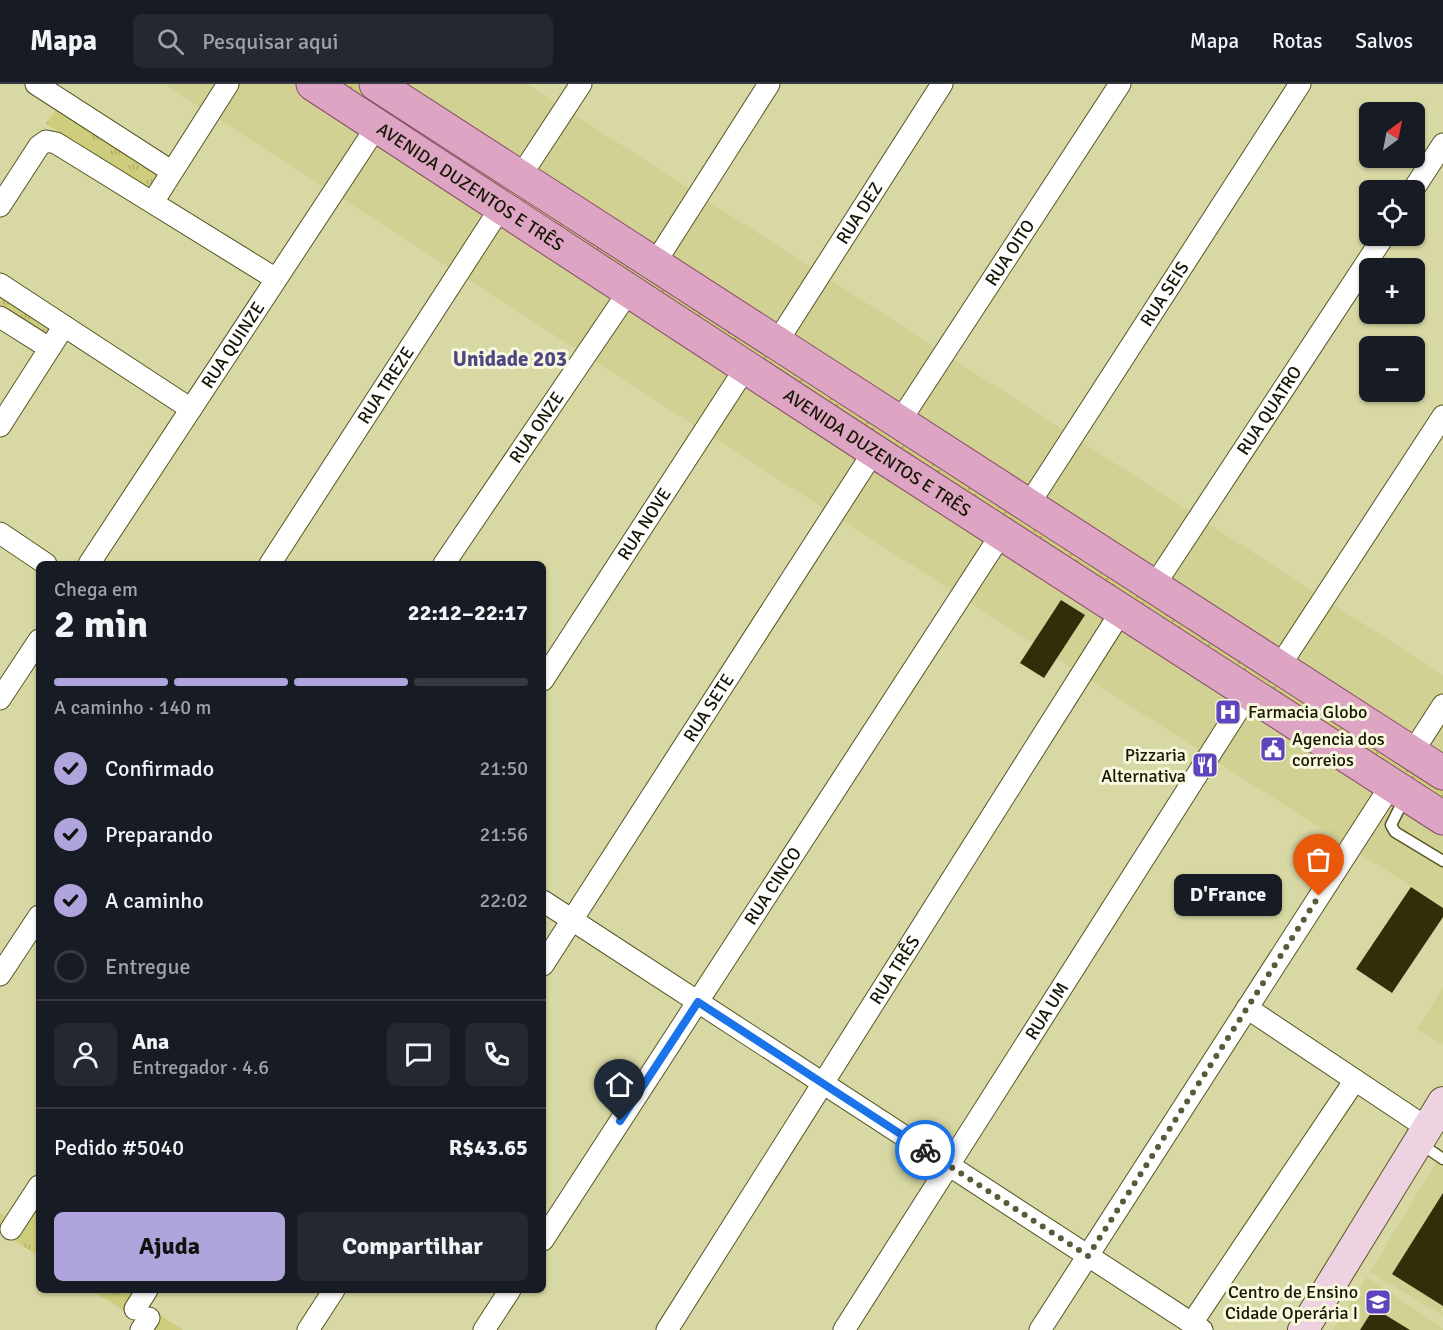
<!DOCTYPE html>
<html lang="pt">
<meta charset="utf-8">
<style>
body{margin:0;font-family:Signika,sans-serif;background:#242831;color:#f1f3f6;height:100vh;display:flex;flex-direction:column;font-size:22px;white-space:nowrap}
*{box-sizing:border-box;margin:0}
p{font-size:20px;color:#9ea1a6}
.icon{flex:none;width:33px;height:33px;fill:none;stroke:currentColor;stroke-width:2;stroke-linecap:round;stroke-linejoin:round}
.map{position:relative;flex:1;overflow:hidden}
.details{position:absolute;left:36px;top:477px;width:510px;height:732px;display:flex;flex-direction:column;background:#171b24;border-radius:9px;box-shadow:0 2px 4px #0004}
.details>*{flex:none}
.needle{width:39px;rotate:32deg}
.fabs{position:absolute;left:1359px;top:18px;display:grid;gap:12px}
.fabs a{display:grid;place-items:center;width:66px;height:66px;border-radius:9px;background:#171b24;box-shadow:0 2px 4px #0004;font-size:30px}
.pin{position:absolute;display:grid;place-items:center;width:51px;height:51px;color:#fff;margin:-62px -26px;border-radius:50% 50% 50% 0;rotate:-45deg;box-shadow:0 0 6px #0007}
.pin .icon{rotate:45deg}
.courier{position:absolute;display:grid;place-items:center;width:60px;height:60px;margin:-30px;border:4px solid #1a73e8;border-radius:50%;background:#fff;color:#222;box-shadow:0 2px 8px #0007}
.bubble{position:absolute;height:42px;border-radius:9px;background:#171b24;box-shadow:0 2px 4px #0004;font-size:20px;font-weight:700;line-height:42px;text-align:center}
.head em{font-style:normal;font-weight:700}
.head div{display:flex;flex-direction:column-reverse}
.head{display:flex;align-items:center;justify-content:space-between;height:102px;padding:0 18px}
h1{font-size:39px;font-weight:700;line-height:45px}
.bar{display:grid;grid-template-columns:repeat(4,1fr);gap:9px 6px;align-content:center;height:72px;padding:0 18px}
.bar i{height:8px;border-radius:4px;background:#363941}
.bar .on{background:#afa5dc}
.bar p{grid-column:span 4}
.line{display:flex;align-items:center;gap:15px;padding:0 18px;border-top:2px solid #363941}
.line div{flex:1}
.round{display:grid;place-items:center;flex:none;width:63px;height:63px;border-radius:9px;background:#242831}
ol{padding:0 18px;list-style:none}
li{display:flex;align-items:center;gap:18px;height:66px}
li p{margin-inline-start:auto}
li .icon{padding:6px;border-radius:50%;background:#afa5dc;color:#111;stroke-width:4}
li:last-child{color:#9ea1a6}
li i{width:33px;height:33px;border:3px solid #363941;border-radius:50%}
.action{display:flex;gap:12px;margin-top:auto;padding:12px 18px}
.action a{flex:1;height:69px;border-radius:9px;background:#afa5dc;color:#111;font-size:24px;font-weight:700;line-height:69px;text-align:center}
.action a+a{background:#242831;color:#f1f3f6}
header{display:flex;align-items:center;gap:36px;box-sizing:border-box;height:84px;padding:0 30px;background:#171b24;border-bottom:2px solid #363941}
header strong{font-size:28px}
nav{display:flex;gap:33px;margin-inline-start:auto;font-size:21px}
.search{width:420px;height:54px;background:#242831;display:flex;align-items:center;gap:15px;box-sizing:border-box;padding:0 21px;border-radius:9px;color:#9ea1a6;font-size:22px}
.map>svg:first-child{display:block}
.built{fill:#d1d194}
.grass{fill:url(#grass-dots)}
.park{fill:url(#park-tufts)}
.building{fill:#302f09}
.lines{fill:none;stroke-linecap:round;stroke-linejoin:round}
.service-casing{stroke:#575625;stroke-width:13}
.minor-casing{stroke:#575625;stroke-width:23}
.secondary-casing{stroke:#575625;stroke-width:32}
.primary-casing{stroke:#884c66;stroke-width:35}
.service{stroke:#fff;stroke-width:10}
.minor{stroke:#fff;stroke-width:21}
.secondary{stroke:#eed2e1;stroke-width:30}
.primary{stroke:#dda5c3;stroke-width:33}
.done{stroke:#5a5a3b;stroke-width:6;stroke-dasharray:0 10.8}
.route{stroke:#1a73e8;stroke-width:8}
.labels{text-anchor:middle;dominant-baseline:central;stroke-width:6;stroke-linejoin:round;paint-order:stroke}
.street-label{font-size:18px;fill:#161603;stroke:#f7f8dd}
.poi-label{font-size:18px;fill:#161603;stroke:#f7f8dd;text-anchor:start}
.quarter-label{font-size:21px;font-weight:bold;fill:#4f4785;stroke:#f7f8dd}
</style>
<header>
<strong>Mapa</strong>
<div class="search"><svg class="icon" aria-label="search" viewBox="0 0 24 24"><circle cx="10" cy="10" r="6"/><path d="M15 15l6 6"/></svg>Pesquisar aqui</div>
<nav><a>Mapa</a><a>Rotas</a><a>Salvos</a></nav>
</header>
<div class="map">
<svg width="1443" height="1246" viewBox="0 0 1443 1246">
<defs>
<pattern id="grass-dots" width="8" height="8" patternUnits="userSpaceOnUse" patternTransform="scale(1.5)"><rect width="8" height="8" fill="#cecd7d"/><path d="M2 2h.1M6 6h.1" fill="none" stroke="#b0af6a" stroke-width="1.8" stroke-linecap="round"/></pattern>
<pattern id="park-tufts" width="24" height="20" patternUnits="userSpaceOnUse" patternTransform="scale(1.5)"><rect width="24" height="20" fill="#cecd7d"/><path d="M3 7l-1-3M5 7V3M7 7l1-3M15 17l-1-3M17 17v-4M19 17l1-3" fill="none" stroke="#b0af6a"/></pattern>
</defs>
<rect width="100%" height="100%" fill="#d8d8a4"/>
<!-- built -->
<path class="built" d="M164 0H527L1443 591V823Z
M1443 903V961L1417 945Z
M1441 1070 1443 1072V1232L1370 1188Z
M1367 1193 1443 1244V1246H1333Z"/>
<!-- grass -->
<path class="grass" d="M336 0H360L1443 702V719Z"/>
<!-- park -->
<path class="park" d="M56 25 159 91 151 106 46 40Z
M0 208 57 245 48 259 0 228Z
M39 1098V1172L2 1149 0 1151V1129L11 1137Z
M91 1206H152L144 1221 183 1246H133L139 1236Z"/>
<!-- building -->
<path class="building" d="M1061 516 1085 531 1044 594 1020 579Z
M1411 803 1443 824V833L1392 909 1356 885Z
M1443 1109V1222L1392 1190Z
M1374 1224 1410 1246H1360Z"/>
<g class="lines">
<defs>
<path id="service" d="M1405 713 1391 741 1395 748 1443 777
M1421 1060 1443 1075"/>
<g id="minor">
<path d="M36 0 171 87"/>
<path d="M520 93 581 0"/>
<path d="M1413 106 1443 60"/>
<path d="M153 118 228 0"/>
<path d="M0 122 39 62 46 57 56 59 276 195"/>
<path d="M655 179 769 0"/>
<path d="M0 200 191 325"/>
<path d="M0 233 49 264"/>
<path id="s1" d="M777 258 942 0"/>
<path id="s2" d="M900 337 1120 0"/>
<path d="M0 342 64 242"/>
<path id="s3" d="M1029 420 1300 0"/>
<path d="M0 449 46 480"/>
<path id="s4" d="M89 480 377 42"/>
<path id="s5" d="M270 480 501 123"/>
<path id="s6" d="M444 480 629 207"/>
<path id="s7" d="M1154 502 1384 152"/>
<path d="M1279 583 1443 332"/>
<path id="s8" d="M543 596 746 283"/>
<path d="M0 615 39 556"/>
<path d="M1412 669 1443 621"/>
<path d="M543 817 1202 1246"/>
<path id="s9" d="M543 881 874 367"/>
<path d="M0 891 39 832"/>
<path d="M1247 924 1427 1044"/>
<path d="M11 1145 39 1102"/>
<path id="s10" d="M543 1156 1002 449"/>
<path d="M135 1225 147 1206"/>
<path d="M1192 1239 1355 996"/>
<path d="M141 1246 149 1234"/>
<path d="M308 1246 334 1206"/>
<path d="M484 1246 510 1206"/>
<path id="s11" d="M667 1246 1122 526"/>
<path id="s12" d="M844 1246 1249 609"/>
<path d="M1040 1246 1391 701"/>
</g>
<path id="secondary" d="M1303 1246 1443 1018"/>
<g id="primary">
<path id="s13" d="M313 0 874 367 1443 734"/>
<path d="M376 0 1443 689"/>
</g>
</defs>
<!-- service casing -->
<use href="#service" class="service-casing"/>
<!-- minor casing -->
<use href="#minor" class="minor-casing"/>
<!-- secondary casing -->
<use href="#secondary" class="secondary-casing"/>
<!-- primary casing -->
<use href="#primary" class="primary-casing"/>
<!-- service -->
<use href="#service" class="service"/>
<!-- minor -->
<use href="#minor" class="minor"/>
<!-- secondary -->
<use href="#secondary" class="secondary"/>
<!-- primary -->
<use href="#primary" class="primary"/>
</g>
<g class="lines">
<!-- done -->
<path class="done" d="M925 1066 1088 1172 1319 812"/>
<!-- route -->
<path class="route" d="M620 1037 698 918 925 1066"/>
</g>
<!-- icons -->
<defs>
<symbol id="hospital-square" viewBox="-11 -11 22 22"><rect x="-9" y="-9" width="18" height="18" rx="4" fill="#5f45bd" stroke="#f7f8dd"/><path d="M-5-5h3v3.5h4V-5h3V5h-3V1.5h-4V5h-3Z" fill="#fff"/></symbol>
<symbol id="civic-square" viewBox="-11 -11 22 22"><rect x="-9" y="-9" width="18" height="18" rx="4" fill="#5f45bd" stroke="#f7f8dd"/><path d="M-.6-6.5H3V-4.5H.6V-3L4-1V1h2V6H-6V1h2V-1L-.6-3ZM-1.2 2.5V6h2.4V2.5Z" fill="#fff"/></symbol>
<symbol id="restaurant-square" viewBox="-11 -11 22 22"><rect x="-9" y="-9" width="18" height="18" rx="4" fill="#5f45bd" stroke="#f7f8dd"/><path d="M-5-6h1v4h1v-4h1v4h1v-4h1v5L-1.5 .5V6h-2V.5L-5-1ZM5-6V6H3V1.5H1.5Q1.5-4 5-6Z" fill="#fff"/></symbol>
<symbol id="school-square" viewBox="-11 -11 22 22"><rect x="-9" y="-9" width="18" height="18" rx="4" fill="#5f45bd" stroke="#f7f8dd"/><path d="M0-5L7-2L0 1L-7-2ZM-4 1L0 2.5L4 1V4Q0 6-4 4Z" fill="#fff"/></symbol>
</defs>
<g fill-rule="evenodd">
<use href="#hospital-square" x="1213" y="613" width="30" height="30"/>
<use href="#civic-square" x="1258" y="650" width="30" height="30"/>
<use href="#restaurant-square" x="1190" y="666" width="30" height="30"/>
<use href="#school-square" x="1363" y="1203" width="30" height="30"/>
</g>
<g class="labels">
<!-- street labels -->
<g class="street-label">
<text stroke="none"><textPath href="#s13" startOffset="188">AVENIDA DUZENTOS E TRÊS</textPath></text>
<text stroke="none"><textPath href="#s1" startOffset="153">RUA DEZ</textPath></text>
<text stroke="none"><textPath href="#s2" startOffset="201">RUA OITO</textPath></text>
<text stroke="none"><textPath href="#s3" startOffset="250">RUA SEIS</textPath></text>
<text stroke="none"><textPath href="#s4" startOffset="262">RUA QUINZE</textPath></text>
<text stroke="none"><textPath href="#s5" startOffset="213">RUA TREZE</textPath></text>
<text stroke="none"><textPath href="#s7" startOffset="210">RUA QUATRO</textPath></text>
<text stroke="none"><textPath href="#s6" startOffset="165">RUA ONZE</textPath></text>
<text stroke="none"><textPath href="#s13" startOffset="674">AVENIDA DUZENTOS E TRÊS</textPath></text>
<text stroke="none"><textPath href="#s8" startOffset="186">RUA NOVE</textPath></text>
<text stroke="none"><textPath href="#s9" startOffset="306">RUA SETE</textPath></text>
<text stroke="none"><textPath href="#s10" startOffset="422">RUA CINCO</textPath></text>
<text stroke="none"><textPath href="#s11" startOffset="426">RUA TRÊS</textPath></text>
<text stroke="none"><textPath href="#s12" startOffset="378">RUA UM</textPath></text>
</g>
<!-- poi labels -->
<g class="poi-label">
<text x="1248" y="628">Farmacia Globo</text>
<text x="1292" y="655">Agencia dos<tspan x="1292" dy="21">correios</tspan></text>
<text x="1186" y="671" text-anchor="end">Pizzaria<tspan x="1186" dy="21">Alternativa</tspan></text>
<text x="1358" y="1208" text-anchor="end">Centro de Ensino<tspan x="1358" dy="21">Cidade Operária I</tspan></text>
</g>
<!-- quarter labels -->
<g class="quarter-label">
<text x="510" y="275">Unidade 203</text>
</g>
</g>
</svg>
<div class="fabs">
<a><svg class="needle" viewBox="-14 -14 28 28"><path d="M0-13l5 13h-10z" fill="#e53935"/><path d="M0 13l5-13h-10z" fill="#9ea1a6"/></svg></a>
<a><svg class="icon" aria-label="locate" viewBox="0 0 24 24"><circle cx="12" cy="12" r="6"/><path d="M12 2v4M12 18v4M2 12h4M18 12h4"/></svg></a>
<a>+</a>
<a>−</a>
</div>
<div class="pin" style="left:1319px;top:812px;background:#ea580c"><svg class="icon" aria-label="bag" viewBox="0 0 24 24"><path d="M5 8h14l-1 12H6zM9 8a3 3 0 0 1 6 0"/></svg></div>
<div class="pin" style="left:620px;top:1037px;background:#1f2937"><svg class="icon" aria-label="home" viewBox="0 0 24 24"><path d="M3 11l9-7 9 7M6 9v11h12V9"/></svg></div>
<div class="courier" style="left:925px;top:1066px"><svg class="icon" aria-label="bike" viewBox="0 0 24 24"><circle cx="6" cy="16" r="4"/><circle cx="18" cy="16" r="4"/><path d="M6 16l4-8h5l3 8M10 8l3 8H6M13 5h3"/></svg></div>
<div class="bubble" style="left:1174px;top:790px;width:108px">D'France</div>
<section class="details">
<div class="head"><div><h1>2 min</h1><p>Chega em</p></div><em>22:12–22:17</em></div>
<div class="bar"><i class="on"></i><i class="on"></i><i class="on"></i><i></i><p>A caminho · 140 m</p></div>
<ol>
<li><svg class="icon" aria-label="check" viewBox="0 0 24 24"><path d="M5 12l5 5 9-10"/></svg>Confirmado<p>21:50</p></li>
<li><svg class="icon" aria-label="check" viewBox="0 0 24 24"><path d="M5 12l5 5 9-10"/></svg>Preparando<p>21:56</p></li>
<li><svg class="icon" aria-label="check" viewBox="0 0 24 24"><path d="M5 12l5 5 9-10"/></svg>A caminho<p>22:02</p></li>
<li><i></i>Entregue</li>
</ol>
<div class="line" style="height:108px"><a class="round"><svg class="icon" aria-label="person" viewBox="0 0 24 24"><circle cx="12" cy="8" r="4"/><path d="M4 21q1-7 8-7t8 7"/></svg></a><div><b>Ana</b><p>Entregador · 4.6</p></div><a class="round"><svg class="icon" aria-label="chat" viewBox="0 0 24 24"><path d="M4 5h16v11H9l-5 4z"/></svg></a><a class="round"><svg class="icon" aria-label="phone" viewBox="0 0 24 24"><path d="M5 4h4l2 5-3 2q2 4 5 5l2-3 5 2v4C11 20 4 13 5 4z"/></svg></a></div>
<div class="line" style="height:78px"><div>Pedido #5040</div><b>R$43.65</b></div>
<div class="action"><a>Ajuda</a><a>Compartilhar</a></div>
</section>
</div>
